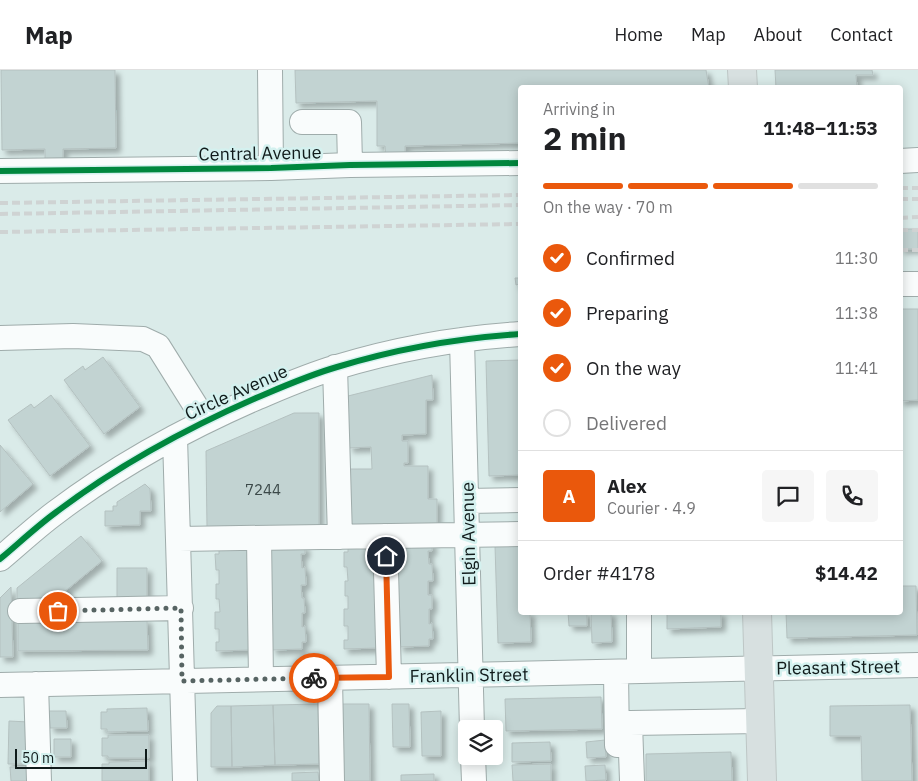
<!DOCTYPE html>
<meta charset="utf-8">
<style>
body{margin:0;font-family:"IBM Plex Sans",sans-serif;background:#f6f6f6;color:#202124;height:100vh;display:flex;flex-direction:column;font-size:19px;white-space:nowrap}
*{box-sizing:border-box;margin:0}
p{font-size:16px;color:#757577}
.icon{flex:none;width:28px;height:28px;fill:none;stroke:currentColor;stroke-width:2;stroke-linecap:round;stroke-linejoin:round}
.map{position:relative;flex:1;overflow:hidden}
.drawer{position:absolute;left:518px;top:15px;width:385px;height:530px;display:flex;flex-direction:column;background:#fff;border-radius:5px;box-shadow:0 2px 12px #0003}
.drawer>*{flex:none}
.controls{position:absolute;left:458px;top:650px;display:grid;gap:10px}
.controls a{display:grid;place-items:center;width:45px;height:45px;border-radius:5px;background:#fff;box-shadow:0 2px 12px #0003;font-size:25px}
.scale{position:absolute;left:15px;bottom:12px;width:132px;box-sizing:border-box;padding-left:5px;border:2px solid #101b1b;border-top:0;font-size:14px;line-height:18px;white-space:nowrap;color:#101b1b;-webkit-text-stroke:4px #d4f1ef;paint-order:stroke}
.pin{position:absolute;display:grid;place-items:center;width:42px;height:42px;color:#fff;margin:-21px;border:2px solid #fff;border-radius:50%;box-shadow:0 1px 5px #0007}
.courier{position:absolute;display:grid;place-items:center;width:50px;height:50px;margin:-25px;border:4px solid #ea580c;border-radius:50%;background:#fff;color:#222;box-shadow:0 1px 6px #0007}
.summary em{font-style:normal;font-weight:800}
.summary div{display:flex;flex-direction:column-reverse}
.summary{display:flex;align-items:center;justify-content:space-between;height:85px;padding:0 25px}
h1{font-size:32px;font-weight:800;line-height:38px}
.bar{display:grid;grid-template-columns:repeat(4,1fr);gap:8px 5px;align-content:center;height:60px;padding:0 25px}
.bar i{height:6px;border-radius:4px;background:#e0e0e0}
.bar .current{background:#ea580c}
.bar p{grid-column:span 4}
.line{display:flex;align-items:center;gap:12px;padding:0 25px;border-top:1px solid #e0e0e0}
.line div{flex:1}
.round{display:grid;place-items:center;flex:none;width:52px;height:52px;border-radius:5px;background:#f6f6f6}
ol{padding:0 25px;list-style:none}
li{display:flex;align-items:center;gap:15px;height:55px}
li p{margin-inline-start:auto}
li .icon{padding:5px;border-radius:50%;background:#ea580c;color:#fff;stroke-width:4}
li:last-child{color:#757577}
li i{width:28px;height:28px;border:2px solid #e0e0e0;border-radius:50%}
header{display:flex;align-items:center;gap:30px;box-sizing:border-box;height:70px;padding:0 25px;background:#fff;border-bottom:1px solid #e0e0e0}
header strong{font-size:24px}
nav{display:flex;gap:28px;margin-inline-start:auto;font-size:18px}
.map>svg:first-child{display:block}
.building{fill:#c2d3d2;stroke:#b4c1c0;filter:url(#shadow)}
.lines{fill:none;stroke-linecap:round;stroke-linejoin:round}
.minor-casing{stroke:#9facab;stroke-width:26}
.major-casing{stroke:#bdc6c5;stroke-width:30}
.minor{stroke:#f9fcfc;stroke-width:24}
.major{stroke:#d7e0e0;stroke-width:28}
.rail{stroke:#cfd3d3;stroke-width:4;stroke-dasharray:8 4;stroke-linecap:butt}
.cycleway-casing{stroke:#d4f1ef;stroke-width:9}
.cycleway{stroke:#00873e;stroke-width:6}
.done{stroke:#576463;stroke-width:5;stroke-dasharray:0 9}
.route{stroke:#ea580c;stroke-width:6}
.labels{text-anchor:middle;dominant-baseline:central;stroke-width:5;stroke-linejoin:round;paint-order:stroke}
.number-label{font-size:15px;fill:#3c4949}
.street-label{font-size:18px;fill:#101b1b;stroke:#d4f1ef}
</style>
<header>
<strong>Map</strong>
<nav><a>Home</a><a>Map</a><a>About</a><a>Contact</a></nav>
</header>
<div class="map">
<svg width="918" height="711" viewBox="0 0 918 711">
<defs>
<filter id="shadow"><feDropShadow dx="4.5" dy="4.5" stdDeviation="2.5" flood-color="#0004"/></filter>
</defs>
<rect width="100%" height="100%" fill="#daebe9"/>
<!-- building -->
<path class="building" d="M1 0H115L116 78 63 79V88L45 89V79L2 80Z
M295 0H706L709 18H520V73L405 76V86L386 87 385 76H377V31L296 33Z
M775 0H872L873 5H856L857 18H776Z
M900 159H918V179H900Z
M515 208H520V214L516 215Z
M900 239H918V330L900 331Z
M103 287 140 337 104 364 64 310 83 296 85 300Z
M520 290V405L489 406 486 291Z
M432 305 433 330H426V364L402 365V371H408V393H404V396H428V429H437V454L350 455 349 399H372L371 377 349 378 348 326Z
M51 325 90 376 50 406 8 350 31 334 34 338Z
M294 343H319V457H207L206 381Z
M0 375 33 414 0 442Z
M145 414 150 419 151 441H140V455L105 456V441H113V436H117V432Z
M81 466 102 491 53 531 17 532V518Z
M432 472V481H428L429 494H432L433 511H428V525H432V539H429V554L432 553 433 569H429V576L399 577 397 473Z
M348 474H377L379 578 344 579V570H348V556H344V539H348V526H345V511H348L347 497H344V482H348Z
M249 476 251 580 216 581V572H219V559H215V542H220L219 529H216V514H219V500H216L215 484H219V477Z
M270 476H305V484H301L302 498 305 497 306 515H301L302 528H304L305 543H302V557L305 556 306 572H302V579L272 580Z
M495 476H520V542H530L531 572 498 573Z
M117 498H147V531H117Z
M900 516H916L917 565 787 568 786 542H900Z
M11 517 13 587H0V528Z
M568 542H587V556H569Z
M591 542H611L612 572 592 573Z
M667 542H721V557L667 559Z
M147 549 148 580 18 581V550Z
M601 627 602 659 506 661 505 629Z
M318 634 319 694 275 695 273 635Z
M336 634H369L370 711H337Z
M392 634H409L410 677H393Z
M273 635 275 695 232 697 231 636Z
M910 635 912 711H862L861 666H830V636Z
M217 636H231L232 697H211V643Z
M147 638 148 661 107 662V659H101V642H107V639Z
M49 641H66L67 658H50Z
M441 641V686H422L421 642Z
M9 651 29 652 28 694H8Z
M108 665H149V688H108V686H102V668H108Z
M54 669H71V687H54Z
M605 670 606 687 587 688 586 672Z
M550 672 551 691 512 692V673Z
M731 682 732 711H646V684Z
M149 691V711H102V694H109V692Z
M551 694V711H513L512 695Z
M605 695 606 710 586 711 585 696Z
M10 697H29V711H11Z
M318 702 319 711H292V703Z
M434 704V711H401V705Z"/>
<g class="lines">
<defs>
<path id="minor" d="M270 0 271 98
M302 52H349L350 95
M900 91 918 90
M0 101 271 98 350 95 520 93
M900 214H918
M0 268 73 266 143 269 158 276 205 351
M462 270 472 659
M335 297 340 467
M175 367 185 711
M467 431 520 430
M385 466 389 607
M259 468 261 609
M179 469 520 464
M0 489C18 474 36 457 55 443 117 396 185 359 256 328 282 317 309 305 337 297 396 279 459 268 520 264
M20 541 181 538
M639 542V601
M616 602 617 675
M330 608 332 711
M36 614 39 711
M0 615 918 595
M473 686 474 711
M632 711 630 653 760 651"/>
<path id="major" d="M742 0 743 18
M757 542 762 711"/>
</defs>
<!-- minor casing -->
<use href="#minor" class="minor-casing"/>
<!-- major casing -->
<use href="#major" class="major-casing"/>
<!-- minor -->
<use href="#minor" class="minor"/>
<!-- major -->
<use href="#major" class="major"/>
<!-- rail -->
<path class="rail" d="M900 118H918
M900 129H918
M0 133 520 125
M0 144 520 135
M900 148 918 147
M900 160H918
M0 162 520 154
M900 180H918"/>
<defs>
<path id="cycleway" d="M0 101 271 98 350 95 520 93
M0 489C18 474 36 457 55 443 117 396 185 359 256 328 282 317 309 305 337 297 396 279 459 268 520 264"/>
</defs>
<!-- cycleway casing -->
<use href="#cycleway" class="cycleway-casing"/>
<!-- cycleway -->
<use href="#cycleway" class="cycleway"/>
</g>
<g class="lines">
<!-- done -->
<path class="done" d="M58 541 181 538 182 611 314 608"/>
<!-- route -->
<path class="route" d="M314 608 389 607 386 486"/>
</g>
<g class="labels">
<!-- number labels -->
<g class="number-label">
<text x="263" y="419">7244</text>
</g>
<!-- street labels -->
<g class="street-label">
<text transform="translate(260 83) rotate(-1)">Central Avenue</text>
<text transform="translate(236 322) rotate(-24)">Circle Avenue</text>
<text transform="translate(468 464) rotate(-91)">Elgin Avenue</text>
<text transform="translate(838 597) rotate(-1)">Pleasant Street</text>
<text transform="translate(469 605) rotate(-1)">Franklin Street</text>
</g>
</g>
</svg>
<div class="controls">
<a><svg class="icon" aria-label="layers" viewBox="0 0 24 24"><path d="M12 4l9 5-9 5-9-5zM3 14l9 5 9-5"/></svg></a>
</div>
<div class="scale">50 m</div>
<div class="pin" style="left:58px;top:541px;background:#ea580c"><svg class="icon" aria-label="bag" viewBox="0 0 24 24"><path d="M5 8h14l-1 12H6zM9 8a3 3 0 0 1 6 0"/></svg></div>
<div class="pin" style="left:386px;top:486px;background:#1f2937"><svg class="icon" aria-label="home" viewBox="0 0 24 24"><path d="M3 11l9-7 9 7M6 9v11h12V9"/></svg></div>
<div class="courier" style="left:314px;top:608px"><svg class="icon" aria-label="bike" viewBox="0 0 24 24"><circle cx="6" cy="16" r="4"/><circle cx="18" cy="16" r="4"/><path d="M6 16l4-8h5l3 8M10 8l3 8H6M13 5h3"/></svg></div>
<section class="drawer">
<div class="summary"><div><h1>2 min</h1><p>Arriving in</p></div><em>11:48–11:53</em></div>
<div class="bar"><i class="current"></i><i class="current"></i><i class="current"></i><i></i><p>On the way · 70 m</p></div>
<ol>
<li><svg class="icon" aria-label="check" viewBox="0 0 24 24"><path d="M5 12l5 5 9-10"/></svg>Confirmed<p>11:30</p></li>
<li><svg class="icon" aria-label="check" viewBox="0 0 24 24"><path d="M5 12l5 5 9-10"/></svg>Preparing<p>11:38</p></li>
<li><svg class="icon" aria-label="check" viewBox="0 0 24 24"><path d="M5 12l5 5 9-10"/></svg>On the way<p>11:41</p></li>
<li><i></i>Delivered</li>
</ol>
<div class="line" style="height:90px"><b class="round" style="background:#ea580c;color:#fff">A</b><div><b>Alex</b><p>Courier · 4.9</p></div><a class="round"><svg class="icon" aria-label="chat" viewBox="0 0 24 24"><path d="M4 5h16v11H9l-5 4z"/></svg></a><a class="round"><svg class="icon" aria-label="phone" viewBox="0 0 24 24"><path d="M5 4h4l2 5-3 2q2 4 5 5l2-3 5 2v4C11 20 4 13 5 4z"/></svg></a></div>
<div class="line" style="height:65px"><div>Order #4178</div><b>$14.42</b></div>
</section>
</div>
